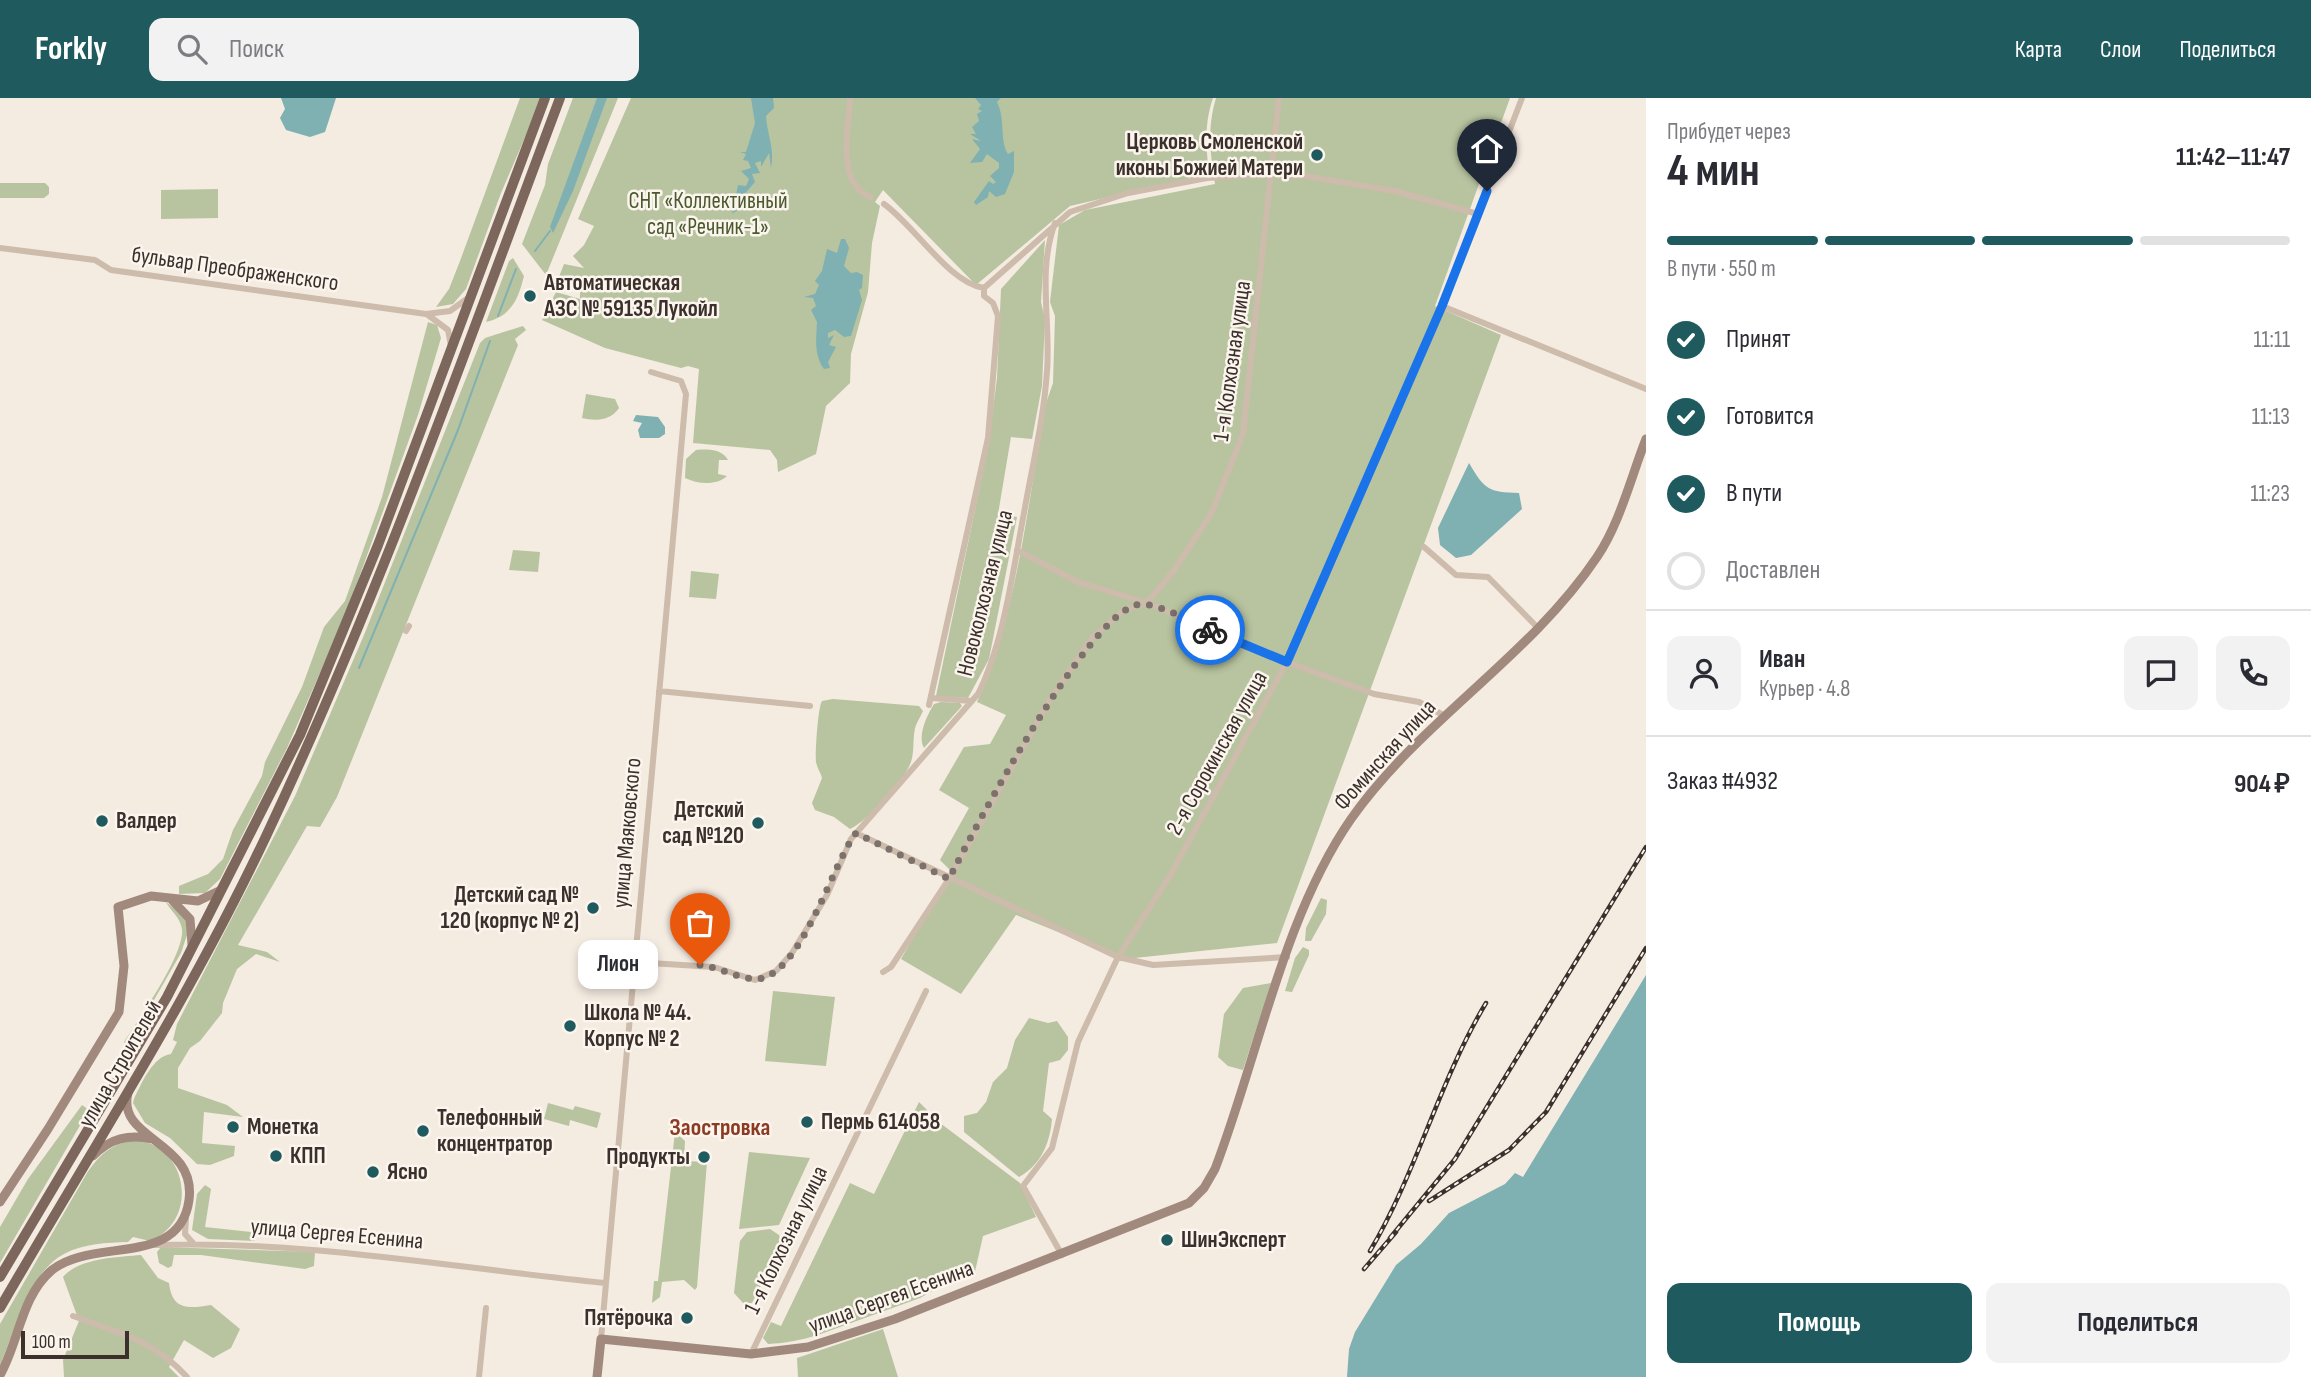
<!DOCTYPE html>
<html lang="ru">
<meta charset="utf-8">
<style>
body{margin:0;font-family:"Sofia Sans Condensed",sans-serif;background:#f2f2f3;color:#2b2b33;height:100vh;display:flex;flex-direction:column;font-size:26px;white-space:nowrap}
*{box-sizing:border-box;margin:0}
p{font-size:23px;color:#7c7c81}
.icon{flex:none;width:38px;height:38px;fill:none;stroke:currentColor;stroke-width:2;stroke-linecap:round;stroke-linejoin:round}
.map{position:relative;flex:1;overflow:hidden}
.drawer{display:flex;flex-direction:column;background:#fff;width:665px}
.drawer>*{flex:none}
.scale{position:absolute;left:21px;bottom:18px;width:108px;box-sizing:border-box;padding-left:7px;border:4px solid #3b302b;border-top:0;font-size:19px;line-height:24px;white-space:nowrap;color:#3b302b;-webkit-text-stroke:5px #fbf5ee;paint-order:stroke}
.pin{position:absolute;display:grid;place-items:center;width:60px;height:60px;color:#fff;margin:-72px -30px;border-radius:50% 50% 50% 0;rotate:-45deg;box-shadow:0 0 7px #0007}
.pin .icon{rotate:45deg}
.courier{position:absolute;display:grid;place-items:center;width:70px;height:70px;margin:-35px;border:5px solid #1a73e8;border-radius:50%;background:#fff;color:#222;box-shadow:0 2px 9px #0007}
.bubble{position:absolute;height:49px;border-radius:14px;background:#fff;box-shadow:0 4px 10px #0003;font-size:23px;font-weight:700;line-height:49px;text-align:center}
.headline em{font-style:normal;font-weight:700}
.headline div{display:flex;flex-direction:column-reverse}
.headline{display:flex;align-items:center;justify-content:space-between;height:119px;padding:0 21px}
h1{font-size:46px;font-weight:700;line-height:52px}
.bar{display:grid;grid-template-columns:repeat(4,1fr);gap:10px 7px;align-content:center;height:84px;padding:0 21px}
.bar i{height:9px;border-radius:5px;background:#e1e1e2}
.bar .on{background:#1f5a5e}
.bar p{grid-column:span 4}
.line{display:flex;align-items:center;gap:18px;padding:0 21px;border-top:2px solid #e1e1e2}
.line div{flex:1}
.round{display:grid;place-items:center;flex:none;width:74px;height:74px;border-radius:14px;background:#f2f2f3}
ol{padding:0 21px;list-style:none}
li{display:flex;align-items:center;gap:21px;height:77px}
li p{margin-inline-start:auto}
li .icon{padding:7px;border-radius:50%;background:#1f5a5e;color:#fff;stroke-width:4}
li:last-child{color:#7c7c81}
li i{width:38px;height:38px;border:4px solid #e1e1e2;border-radius:50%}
.primary-button{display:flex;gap:14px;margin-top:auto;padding:14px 21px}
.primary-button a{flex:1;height:80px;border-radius:14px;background:#1f5a5e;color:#fff;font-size:28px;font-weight:700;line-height:80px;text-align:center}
.primary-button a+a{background:#f2f2f3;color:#2b2b33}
header{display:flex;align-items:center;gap:42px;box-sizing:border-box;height:98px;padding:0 35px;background:#1f5a5e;color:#fff}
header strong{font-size:33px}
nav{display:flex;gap:38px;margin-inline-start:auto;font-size:24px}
.search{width:490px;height:63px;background:#f2f2f3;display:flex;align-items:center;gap:18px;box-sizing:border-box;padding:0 24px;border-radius:14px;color:#7c7c81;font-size:26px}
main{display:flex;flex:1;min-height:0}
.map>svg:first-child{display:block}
.green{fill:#b8c4a0}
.water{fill:#7fb0b2}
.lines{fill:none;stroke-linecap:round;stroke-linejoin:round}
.stream{stroke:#7fb0b2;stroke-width:2}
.street{stroke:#cdbbac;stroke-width:6}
.secondary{stroke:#a18a7d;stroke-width:9}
.primary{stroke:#7d675c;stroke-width:10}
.rail-casing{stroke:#3b302b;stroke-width:4.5}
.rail{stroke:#fbf5ee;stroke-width:2;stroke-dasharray:5;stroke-linecap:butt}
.done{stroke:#7c716b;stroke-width:7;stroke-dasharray:0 12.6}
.route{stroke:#1a73e8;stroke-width:9}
.poi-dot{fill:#1f5a5e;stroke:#fbf5ee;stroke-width:2.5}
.labels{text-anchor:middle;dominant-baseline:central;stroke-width:5;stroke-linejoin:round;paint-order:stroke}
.poi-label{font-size:23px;font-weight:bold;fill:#3b302b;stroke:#fbf5ee;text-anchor:start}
.park-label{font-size:23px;fill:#4a5a2e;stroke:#fbf5ee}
.street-label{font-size:23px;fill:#3b302b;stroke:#fbf5ee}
.neighbourhood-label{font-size:24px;font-weight:bold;fill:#8c3b22;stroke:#fbf5ee}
</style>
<header>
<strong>Forkly</strong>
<div class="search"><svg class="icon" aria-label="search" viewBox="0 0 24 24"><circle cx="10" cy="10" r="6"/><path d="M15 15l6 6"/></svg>Поиск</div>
<nav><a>Карта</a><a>Слои</a><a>Поделиться</a></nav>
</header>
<main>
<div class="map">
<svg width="1646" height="1279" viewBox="0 0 1646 1279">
<rect width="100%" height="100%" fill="#f4ebe1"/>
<!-- green -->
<path class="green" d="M520 0H542L501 95 466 191 453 206 436 209 449 191 460 163Z
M573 0H618L546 177 522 146 545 87 548 66Z
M631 0H1213C1204 26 1206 49 1209 76L1070 108 976 187 883 92 875 104 880 108 872 145 868 194 851 256 850 285 826 308 816 356 778 374 777 362 770 352 693 345 699 271 688 268 681 270 605 250 542 222 556 194 580 201V194L559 188 557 184 564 166 584 170 573 158 584 147 594 128 578 121Z
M1216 0H1510L1435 208 1501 237 1277 845 1125 861 1016 817 961 896 901 861 951 773 940 762 969 710 939 692 964 649 990 646 1006 617 977 604C1016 521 1029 400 1045 308L1053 285 1055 218 1050 204 1059 127 1085 112 1215 86C1210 56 1207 30 1216 0Z
M0 85H45L49 89V96L44 100H0Z
M218 91V120L161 121V92Z
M1045 142 1041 204 1045 221 1042 288 1032 341 1011 339 998 416 1017 419 989 561 968 600 936 598 988 350 997 280 1001 191Z
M513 160 524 178C518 202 511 218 486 224L509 163Z
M428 224 437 227 441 240 418 317 345 518 287 650 220 781 205 795 179 796V788L208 776 223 761 233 732 262 678 265 664 302 589 324 529 345 503 382 399Z
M523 228 526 232 515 241 518 247 337 699 320 729 307 728 238 847 267 854 280 864 256 856 237 871 223 905 222 915 200 943 190 950 178 970V990L227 1007 243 1019 204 1014 202 1045 235 1048 234 1058 210 1067 197 1066 170 1040 145 1025 133 1005 134 1001C141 986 153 958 171 956L177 944 173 942 177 926 295 698 364 537 480 245 485 240Z
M586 296 615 301 619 310C610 323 597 323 582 320Z
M696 352C708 351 722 351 728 362H719L718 376 727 378C716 388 698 386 685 380L686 361Z
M513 452 540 454 538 474 509 472Z
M691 473 719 476 716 501 689 499Z
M833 601 919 608 923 613C921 618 918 622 916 627 912 638 915 652 911 664 903 685 867 723 850 731L834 719 815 712 812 705 822 680C821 675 817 670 816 664 815 656 818 608 822 603Z
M941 604 960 605 962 608 924 650C917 638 927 617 934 606Z
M1321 800 1327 802 1326 816 1311 843H1305L1306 830Z
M166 804 186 819 187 837 181 855 127 949 124 944C138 922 185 856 182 831 180 819 170 812 166 804Z
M1303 849 1309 852V857L1292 894 1285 893 1295 860Z
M1271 885 1243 972 1228 968 1218 959 1224 916 1243 890Z
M773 893 835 899 826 968 765 963Z
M1029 920 1048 925 1057 923 1068 939V952L1060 962 1049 965 1043 1013 1052 1021C1050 1045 1041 1067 1019 1079L964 1034V1018L977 1015 986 1004 993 984 1007 970 1015 942Z
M919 1004 940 1025 1020 1085 1036 1119 983 1138 974 1178 947 1185 920 1200 818 1237C801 1242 787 1245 768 1246L763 1240 771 1224 781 1228 850 1085 874 1096Z
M548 1005 573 1012 575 1008 601 1015 597 1030 570 1022 569 1028 544 1021Z
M82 1007 89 1012 0 1165V1129L28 1081Z
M675 1034 685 1043 684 1063 707 1064 697 1189 695 1192 684 1182 662 1184 660 1199 652 1205 654 1183H658Z
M137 1042C189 1049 199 1123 150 1143L133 1139 128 1144C107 1145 84 1145 64 1156 28 1175 16 1232 0 1267V1226L87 1075C101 1055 112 1045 137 1042Z
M749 1054 810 1060 779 1127 739 1131Z
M205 1087 211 1091 205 1129 251 1134 255 1143 208 1141 192 1132 197 1096Z
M770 1131 779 1137 782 1146 752 1205H743L734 1195 740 1143 747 1134Z
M161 1149 315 1154 314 1168 305 1171 201 1157H174L172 1168 168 1170 159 1165 157 1154Z
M141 1157 158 1180 169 1185C172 1212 188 1211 211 1207L240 1231 231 1250 213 1260 184 1242 169 1269 179 1279H64L63 1262 79 1223 63 1179C79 1160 118 1159 141 1157Z
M883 1231 898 1279H798L797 1260Z"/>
<!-- water -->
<path class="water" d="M281 0H336L325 34 310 39 286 32 280 20 285 11Z
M597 0H607L573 93 553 135 550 129Z
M751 0H773L774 10 766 18C767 36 775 51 771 70L769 55 761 69V63L755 65 760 75 752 76 755 84 741 100 740 110 732 116 738 87 746 88 749 81 741 73 751 70 748 63 743 62 746 56 740 54H746L755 25Z
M975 0H1001L997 4C1006 23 999 41 1008 56L1014 53V74L1005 96 996 99 989 93 988 99 976 107 974 104 989 83 993 86 996 84 990 78 999 70V65L987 56 982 64 970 65 980 51 972 41 981 43 970 36H976L972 29 979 23 977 16 982 13 978 11 981 7Z
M841 141H845L849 150 844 168 851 175 857 174 863 177 862 190 859 192 862 202 851 238 844 239 835 232 828 235V240L834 237 829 247 836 249 828 264 830 270 824 271C814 257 816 241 817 224L811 212 816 208 813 200 804 199 815 196 819 187 815 183 822 173 827 151 837 155Z
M636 317 658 319 665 329V336L659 340H640L638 332 642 325 633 323Z
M1469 365C1485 392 1488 394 1519 395L1522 411 1471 457 1456 460 1440 447 1438 430Z
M1646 877V1279H1347L1349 1251 1355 1234 1396 1167 1421 1146 1449 1115 1505 1086 1515 1075 1523 1079Z"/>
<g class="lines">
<!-- stream -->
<path class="stream" d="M535 153 550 133
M498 218 516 171
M359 570 458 332 490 243"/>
<!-- street -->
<path class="street" d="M850 0C849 31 835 86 871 99
M884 106C914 127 949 185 984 190L1070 114 1128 95 1207 80 1272 76 1305 78 1395 93 1478 116
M0 150 95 162 111 172 426 216 450 213 468 200
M1442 208 1646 291
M428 217 448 232 451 248
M1424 449 1456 477 1488 479 1537 529
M1017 452 1078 484 1147 505 1287 564 1374 596 1419 604 1445 618
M406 533 409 528
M659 593 810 608
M931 600 972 603
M929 607 988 340 998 218 993 205 984 198V190
M856 735 1118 859 1153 867 1287 859
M634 864 714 869 755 882 776 873 792 855 827 797 851 741 978 596C1004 544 1013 472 1024 415 1032 369 1044 320 1047 273 1051 224 1037 173 1055 125
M883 874 891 869 949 781 1052 598 1093 539 1124 512 1147 505 1175 471 1212 414 1243 336 1279 0
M186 1121 185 1136 193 1145
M154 1147C306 1142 454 1170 605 1185
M1062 1157 1023 1088 1052 1050 1078 944 1118 859 1171 776 1287 564 1442 208 1522 0
M73 1218C119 1235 152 1241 187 1279
M601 1241 686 296 681 283 651 274
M751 1256 926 893
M479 1279 486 1210"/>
<!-- secondary -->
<path class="secondary" d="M172 802 190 821 192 847
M93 1058C110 1040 129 1036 153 1041
M0 1104 48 1031 119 914 124 868 118 809 151 798 198 803 221 792
M0 1277C19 1244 21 1198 52 1172 93 1139 180 1170 189 1102 197 1043 116 1042 128 995
M597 1279 601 1241 751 1256 808 1249 895 1221 1189 1105 1204 1090 1215 1071C1258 959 1283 819 1351 721 1420 623 1530 559 1597 459 1620 425 1631 379 1646 341"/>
<!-- primary -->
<path class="primary" d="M0 1179 167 899 300 637 378 447 545 0
M0 1210C91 1053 190 900 267 736 380 497 467 247 560 0"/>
<defs>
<path id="rail" d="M1429 1103 1509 1052 1546 1014 1646 850
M1390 1140 1455 1061 1646 749
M1370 1153C1417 1074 1439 983 1486 905
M1364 1171 1396 1134"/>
</defs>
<!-- rail casing -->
<use href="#rail" class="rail-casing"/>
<!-- rail -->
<use href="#rail" class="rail"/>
</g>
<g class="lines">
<!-- done -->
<path class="done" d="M700 867C718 869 735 879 753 881 799 886 833 763 856 735L949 781C975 729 1086 520 1136 507 1153 502 1192 524 1210 532"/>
<!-- route -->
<path class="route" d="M1210 532 1287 564 1442 208 1487 93"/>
</g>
<!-- markers -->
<g class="poi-dot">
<circle cx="1317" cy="57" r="7"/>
<circle cx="530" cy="198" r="7"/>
<circle cx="102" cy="723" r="7"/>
<circle cx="758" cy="725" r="7"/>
<circle cx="593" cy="810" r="7"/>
<circle cx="570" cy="928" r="7"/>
<circle cx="807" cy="1024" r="7"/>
<circle cx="233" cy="1029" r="7"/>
<circle cx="423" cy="1033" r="7"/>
<circle cx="276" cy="1058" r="7"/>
<circle cx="704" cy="1059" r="7"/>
<circle cx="373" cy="1074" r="7"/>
<circle cx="1167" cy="1142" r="7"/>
<circle cx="687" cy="1220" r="7"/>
</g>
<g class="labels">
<!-- poi labels -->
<g class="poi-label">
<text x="1303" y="44" text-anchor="end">Церковь Смоленской<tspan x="1303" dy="26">иконы Божией Матери</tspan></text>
<text x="544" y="185">Автоматическая<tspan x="544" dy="26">АЗС № 59135 Лукойл</tspan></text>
<text x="744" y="712" text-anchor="end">Детский<tspan x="744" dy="26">сад №120</tspan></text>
<text x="116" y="723">Валдер</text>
<text x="579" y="797" text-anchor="end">Детский сад №<tspan x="579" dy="26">120 (корпус № 2)</tspan></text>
<text x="584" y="915">Школа № 44.<tspan x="584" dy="26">Корпус № 2</tspan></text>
<text x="437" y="1020">Телефонный<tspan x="437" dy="26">концентратор</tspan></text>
<text x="821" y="1024">Пермь 614058</text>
<text x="247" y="1029">Монетка</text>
<text x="290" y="1058">КПП</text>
<text x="690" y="1059" text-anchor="end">Продукты</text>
<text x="387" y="1074">Ясно</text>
<text x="1181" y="1142">ШинЭксперт</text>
<text x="673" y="1220" text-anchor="end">Пятёрочка</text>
</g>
<!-- park labels -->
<g class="park-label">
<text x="708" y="103">СНТ «Коллективный<tspan x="708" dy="26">сад «Речник-1»</tspan></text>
</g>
<!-- street labels -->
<g class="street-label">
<text transform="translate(235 171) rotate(8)">бульвар Преображенского</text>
<text transform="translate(1232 263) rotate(-82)">1-я Колхозная улица</text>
<text transform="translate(985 495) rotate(-76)">Новоколхозная улица</text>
<text transform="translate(1217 655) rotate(-61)">2-я Сорокинская улица</text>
<text transform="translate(1385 657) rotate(-48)">Фоминская улица</text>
<text transform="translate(627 735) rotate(-85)">улица Маяковского</text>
<text transform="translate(120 966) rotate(-60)">улица Строителей</text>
<text transform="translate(337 1136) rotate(5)">улица Сергея Есенина</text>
<text transform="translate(786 1142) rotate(-64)">1-я Колхозная улица</text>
<text transform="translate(891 1199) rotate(-20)">улица Сергея Есенина</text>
</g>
<!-- neighbourhood labels -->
<g class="neighbourhood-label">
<text x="720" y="1029">Заостровка</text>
</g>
</g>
</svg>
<div class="scale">100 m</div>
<div class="pin" style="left:700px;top:867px;background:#ea580c"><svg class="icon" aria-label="bag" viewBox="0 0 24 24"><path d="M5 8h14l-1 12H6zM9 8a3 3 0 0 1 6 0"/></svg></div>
<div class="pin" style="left:1487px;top:93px;background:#1f2937"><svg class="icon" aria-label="home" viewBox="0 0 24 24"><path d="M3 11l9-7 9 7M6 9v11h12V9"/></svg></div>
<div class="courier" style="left:1210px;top:532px"><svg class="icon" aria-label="bike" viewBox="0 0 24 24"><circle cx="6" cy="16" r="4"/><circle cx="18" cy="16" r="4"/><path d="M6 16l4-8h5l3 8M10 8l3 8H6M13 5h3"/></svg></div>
<div class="bubble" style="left:578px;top:842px;width:80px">Лион</div>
</div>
<section class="drawer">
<div class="headline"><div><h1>4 мин</h1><p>Прибудет через</p></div><em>11:42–11:47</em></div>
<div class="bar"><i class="on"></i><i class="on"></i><i class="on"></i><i></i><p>В пути · 550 m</p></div>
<ol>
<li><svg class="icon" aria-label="check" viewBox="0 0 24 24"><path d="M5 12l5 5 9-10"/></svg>Принят<p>11:11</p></li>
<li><svg class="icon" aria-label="check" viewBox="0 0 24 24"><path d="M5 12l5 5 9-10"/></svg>Готовится<p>11:13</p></li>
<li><svg class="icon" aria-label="check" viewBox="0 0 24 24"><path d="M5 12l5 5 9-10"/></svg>В пути<p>11:23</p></li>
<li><i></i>Доставлен</li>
</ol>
<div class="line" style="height:126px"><a class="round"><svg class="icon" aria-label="person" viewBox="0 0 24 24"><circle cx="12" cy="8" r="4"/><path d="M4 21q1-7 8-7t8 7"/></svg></a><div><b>Иван</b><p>Курьер · 4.8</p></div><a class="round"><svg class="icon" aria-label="chat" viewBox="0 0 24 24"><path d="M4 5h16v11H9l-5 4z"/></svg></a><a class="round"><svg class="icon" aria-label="phone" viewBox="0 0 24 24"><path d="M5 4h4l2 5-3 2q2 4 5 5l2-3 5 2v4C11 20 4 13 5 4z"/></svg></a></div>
<div class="line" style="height:91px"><div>Заказ #4932</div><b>904 ₽</b></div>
<div class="primary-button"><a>Помощь</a><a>Поделиться</a></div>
</section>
</main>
